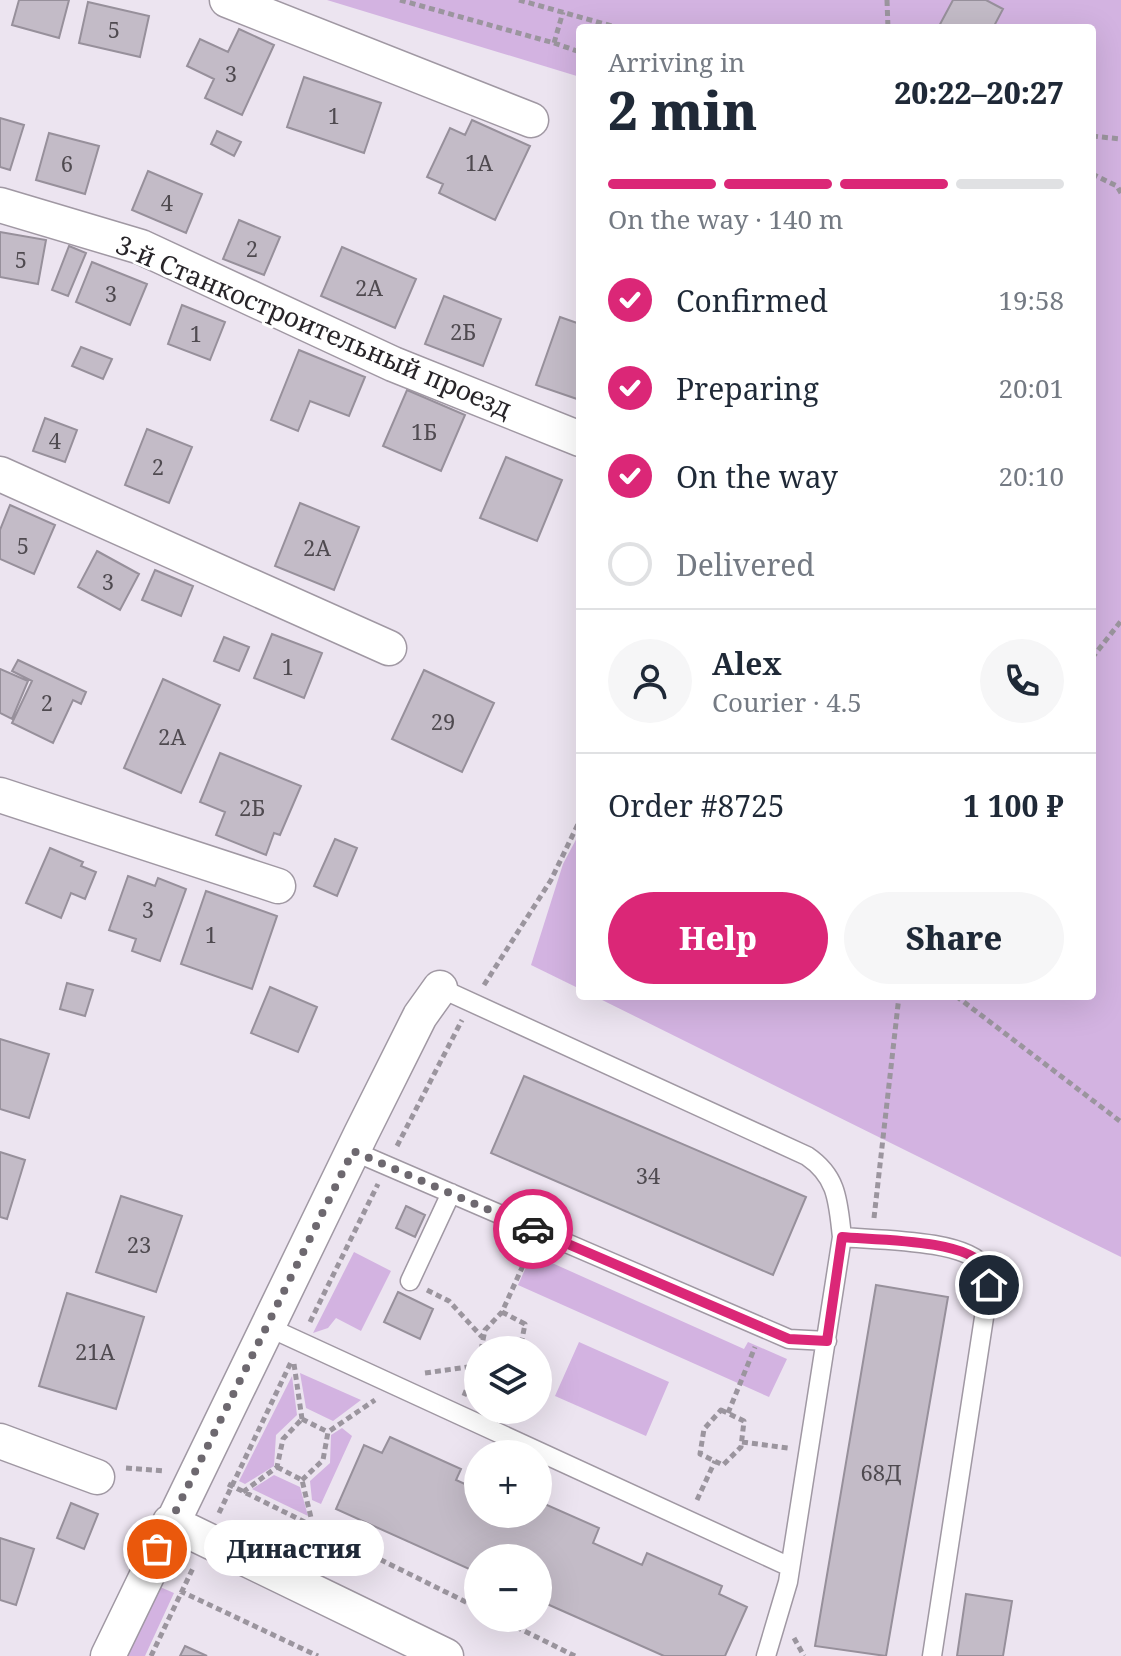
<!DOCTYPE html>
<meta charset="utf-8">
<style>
body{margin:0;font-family:"Noto Serif",serif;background:#f6f6f7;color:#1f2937;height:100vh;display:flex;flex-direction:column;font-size:30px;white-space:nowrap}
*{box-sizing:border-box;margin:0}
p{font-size:26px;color:#747a83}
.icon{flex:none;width:44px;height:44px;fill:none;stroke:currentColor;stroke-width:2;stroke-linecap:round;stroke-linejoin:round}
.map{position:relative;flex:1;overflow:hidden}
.sheet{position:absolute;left:576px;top:24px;width:520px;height:976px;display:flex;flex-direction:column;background:#fff;border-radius:8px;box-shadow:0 8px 32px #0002}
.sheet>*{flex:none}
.controls{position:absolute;left:464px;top:1336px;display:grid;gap:16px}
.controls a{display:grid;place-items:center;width:88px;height:88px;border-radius:50%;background:#fff;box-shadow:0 8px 32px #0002;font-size:40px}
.pin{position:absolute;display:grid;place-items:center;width:68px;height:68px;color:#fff;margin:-34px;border:4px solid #fff;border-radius:50%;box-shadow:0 2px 8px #0007}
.courier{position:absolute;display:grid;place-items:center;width:80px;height:80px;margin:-40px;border:6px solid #db2777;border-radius:50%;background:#fff;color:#222;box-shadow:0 2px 10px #0007}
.bubble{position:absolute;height:56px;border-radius:28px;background:#fff;box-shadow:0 8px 32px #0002;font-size:26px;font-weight:800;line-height:56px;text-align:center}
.summary em{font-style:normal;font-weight:800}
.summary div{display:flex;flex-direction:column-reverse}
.summary{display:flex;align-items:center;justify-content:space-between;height:136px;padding:0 32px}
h1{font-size:52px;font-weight:800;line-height:60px}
.bar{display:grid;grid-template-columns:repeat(4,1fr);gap:12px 8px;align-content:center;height:96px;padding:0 32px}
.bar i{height:10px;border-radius:6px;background:#e0e1e3}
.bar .on{background:#db2777}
.bar p{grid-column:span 4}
.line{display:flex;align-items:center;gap:20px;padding:0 32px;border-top:2px solid #e0e1e3}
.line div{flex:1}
.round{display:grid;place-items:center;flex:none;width:84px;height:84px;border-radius:42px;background:#f6f6f7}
ol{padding:0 32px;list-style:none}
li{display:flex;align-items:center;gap:24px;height:88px}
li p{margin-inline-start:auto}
li .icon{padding:8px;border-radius:50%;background:#db2777;color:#fff;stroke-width:4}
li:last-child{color:#747a83}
li i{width:44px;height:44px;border:4px solid #e0e1e3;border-radius:50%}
.cta{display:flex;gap:16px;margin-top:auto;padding:16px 32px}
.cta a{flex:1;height:92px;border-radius:48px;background:#db2777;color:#fff;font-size:32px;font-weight:800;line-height:92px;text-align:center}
.cta a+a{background:#f6f6f7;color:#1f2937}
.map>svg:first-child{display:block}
.green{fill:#d3b3e1}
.building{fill:#c3bbc7;stroke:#97909b;stroke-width:2}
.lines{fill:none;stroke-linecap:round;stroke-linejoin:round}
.service-casing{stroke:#a098a3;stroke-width:21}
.minor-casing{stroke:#a098a3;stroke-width:37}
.path{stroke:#9b959e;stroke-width:5;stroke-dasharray:6 4;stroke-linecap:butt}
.service{stroke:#fff;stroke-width:18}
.minor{stroke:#fff;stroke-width:34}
.done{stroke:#6d686f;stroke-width:8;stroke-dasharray:0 14.4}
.route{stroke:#db2777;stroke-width:10}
.labels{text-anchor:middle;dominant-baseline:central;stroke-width:6;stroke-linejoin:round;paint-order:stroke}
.number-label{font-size:22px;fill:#4f4a50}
.street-label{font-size:26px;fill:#282529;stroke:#fff}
</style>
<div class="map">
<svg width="1121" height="1656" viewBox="0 0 1121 1656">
<rect width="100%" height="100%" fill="#ece4f0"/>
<!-- green -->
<path class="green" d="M327 0H1121V1257L594 996H1092V28H580V77Z
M580 832V989L531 965 563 864Z
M354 1252 391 1271 361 1331 336 1318 328 1328 313 1333Z
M532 1254 744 1349 748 1342 787 1359 769 1397 518 1285Z
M579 1342 669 1382 646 1436 555 1396Z
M300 1373 361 1400 333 1421 306 1408Z
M292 1376 297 1415 276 1435 274 1466 245 1484 239 1481Z
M342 1428 352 1436 321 1504 312 1500 310 1481 330 1463 331 1435Z
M274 1475 300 1487 308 1516 252 1489Z
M153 1584 174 1593 145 1656H120Z"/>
<!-- building -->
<path class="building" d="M19 0H69L59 38 12 25Z
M953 0H986L1003 9 993 28H938Z
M88 2 149 16 140 57 79 43Z
M239 29 274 45 242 115 205 98 214 79 187 66 200 39 228 52Z
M304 77 381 103 364 153 287 127Z
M0 118 24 125 10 170 0 167Z
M472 120 530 146 495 220 439 193 443 184 427 177 450 128 465 135Z
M217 131 241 142 234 156 211 144Z
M49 133 99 146 85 194 36 180Z
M148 171 202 194 186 233 132 210Z
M239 220 280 237 264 275 223 259Z
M0 232 46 240 38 284 0 277Z
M69 246 86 253 68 296 52 290Z
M342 247 416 279 395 328 321 296Z
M92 262 147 284 130 325 76 302Z
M444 296 501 319 483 366 425 344Z
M182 305 225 322 210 360 168 344Z
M560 317 580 324V400L536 385Z
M81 347 112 359 103 379 72 366Z
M299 350 365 377 349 416 310 401 298 431 271 420Z
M407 390 465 415 441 471 383 446Z
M45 418 77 430 65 462 33 451Z
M147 429 192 447 169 503 125 485Z
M506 457 562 480 537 541 480 518Z
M300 503 359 527 334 590 275 566Z
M10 505 55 525 34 574 0 559V530Z
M97 551 139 574 120 610 78 587Z
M155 570 193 586 181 616 142 600Z
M272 634 322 653 304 698 254 678Z
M224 637 249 647 239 671 214 661Z
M18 660 86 692 81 704 73 700 53 743 12 723 32 681 12 671Z
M0 669 28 681 12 719 0 713Z
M424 670 494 703 462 772 392 739Z
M163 679 220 705 181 793 124 768Z
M220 753 301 786 280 835 274 833 266 855 216 835 225 812 200 802Z
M335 839 357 848 337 896 314 886Z
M50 848 83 862 81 866 96 872 85 899 71 893 61 918 26 903Z
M128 876 155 886 158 878 186 889 160 961 132 951 136 939 109 930Z
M206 891 277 916 252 989 181 964Z
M67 983 93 990 85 1016 60 1009Z
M270 987 317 1007 298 1052 251 1033Z
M0 1039 49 1054 29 1118 0 1109Z
M524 1076 806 1197 773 1275 491 1153Z
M0 1152 25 1160 7 1219 0 1217Z
M121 1196 182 1216 156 1292 96 1272Z
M406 1206 425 1215 415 1237 396 1228Z
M876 1285 948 1297 886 1656 815 1646Z
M398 1292 433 1309 420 1339 384 1322Z
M67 1293 144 1317 116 1409 39 1386Z
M390 1437 461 1469 456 1480 478 1490V1514H538V1501L599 1528 593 1543 642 1565 647 1553 722 1586 719 1594 747 1607 725 1656H664L538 1600V1558H478V1573L336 1509 364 1445 382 1453Z
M71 1503 98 1514 84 1549 57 1538Z
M0 1538 34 1549 16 1605 0 1600Z
M966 1594 1012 1601 1003 1656H957Z
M185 1646 207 1656H180Z"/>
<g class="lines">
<defs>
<path id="service" d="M440 988 807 1156C838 1177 838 1202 842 1237
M353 1151 789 1339 827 1341
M410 1281 451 1193
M268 1327 790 1567
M766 1656 788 1582 842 1237C873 1240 967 1239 984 1267 987 1272 988 1280 989 1285L932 1656"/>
<path id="minor" d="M227 0 531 120
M0 205 141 247 393 364 580 439
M0 474 389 648
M0 795 278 886
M0 1441 97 1477
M170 1522 446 1656
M108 1656 361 1134 420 1016 440 988"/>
</defs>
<!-- service casing -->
<use href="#service" class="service-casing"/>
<!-- minor casing -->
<use href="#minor" class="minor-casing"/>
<!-- path -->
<path class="path" d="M400 0 554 43 563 12
M519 0 619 28
M887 0 888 28
M554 43 580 52
M1092 136 1121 139
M1092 174 1117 186 1121 193
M1092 658 1121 621
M484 985 551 880 580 820
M956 996 1121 1122
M397 1146 462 1020
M874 1218 899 996
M427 1290 449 1301 482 1337
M502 1312 525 1324 520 1350
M310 1322 378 1184
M481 1350 485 1330 502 1312 530 1250
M294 1364 302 1419
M425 1373 475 1366
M464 1396 478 1360
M721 1410 744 1421 741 1447 723 1465 700 1454 704 1429Z
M728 1413 755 1347
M302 1419 328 1432
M742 1442 788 1448
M277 1467 302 1480 313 1526
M126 1468 164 1471
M302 1480 323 1460 328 1432 375 1400
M228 1484 478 1608
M243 1492 277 1467 283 1439 302 1419
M697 1500 715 1461
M219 1513 292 1360
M180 1591 318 1656
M498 1618 575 1656
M794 1638 804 1656
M151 1656 194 1566"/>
<!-- service -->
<use href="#service" class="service"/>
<!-- minor -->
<use href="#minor" class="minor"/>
</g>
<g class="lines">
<!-- done -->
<path class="done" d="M157 1549 353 1151 533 1229"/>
<!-- route -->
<path class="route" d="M533 1229 789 1339 827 1341 842 1237C873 1240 968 1239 984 1267 987 1272 988 1280 989 1285"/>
</g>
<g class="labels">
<!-- number labels -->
<g class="number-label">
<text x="114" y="29">5</text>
<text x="231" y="73">3</text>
<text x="334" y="115">1</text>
<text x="479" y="162">1А</text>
<text x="67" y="163">6</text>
<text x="167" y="202">4</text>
<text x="252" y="248">2</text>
<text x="21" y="259">5</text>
<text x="369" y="287">2А</text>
<text x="111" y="293">3</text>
<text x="463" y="331">2Б</text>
<text x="196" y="333">1</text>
<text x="424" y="431">1Б</text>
<text x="55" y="440">4</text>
<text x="158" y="466">2</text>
<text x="23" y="545">5</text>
<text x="317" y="547">2А</text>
<text x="108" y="581">3</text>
<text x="288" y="666">1</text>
<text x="47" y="702">2</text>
<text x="443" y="721">29</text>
<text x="172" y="736">2А</text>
<text x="252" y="807">2Б</text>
<text x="148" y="909">3</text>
<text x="211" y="934">1</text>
<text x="648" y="1175">34</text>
<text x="139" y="1244">23</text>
<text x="95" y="1351">21А</text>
<text x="881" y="1472">68Д</text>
</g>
<!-- street labels -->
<g class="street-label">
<text transform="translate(314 326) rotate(23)">3-й Станкостроительный проезд</text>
</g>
</g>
</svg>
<div class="controls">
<a><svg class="icon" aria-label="layers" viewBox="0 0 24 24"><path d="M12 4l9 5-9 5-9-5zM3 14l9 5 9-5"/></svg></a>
<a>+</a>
<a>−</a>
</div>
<div class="pin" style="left:157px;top:1549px;background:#ea580c"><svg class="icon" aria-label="bag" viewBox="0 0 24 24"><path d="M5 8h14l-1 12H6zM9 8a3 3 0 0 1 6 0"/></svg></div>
<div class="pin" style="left:989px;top:1285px;background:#1f2937"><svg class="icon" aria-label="home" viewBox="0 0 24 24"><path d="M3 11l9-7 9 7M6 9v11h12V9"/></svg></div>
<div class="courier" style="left:533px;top:1229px"><svg class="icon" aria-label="car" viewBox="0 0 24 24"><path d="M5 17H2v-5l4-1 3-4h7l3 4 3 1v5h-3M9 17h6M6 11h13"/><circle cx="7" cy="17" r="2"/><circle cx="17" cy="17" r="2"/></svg></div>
<div class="bubble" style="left:204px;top:1520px;width:180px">Династия</div>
<section class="sheet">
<div class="summary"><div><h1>2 min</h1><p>Arriving in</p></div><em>20:22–20:27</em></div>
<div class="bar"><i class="on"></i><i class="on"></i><i class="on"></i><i></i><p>On the way · 140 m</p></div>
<ol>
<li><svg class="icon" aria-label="check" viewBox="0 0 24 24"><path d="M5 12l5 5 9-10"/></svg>Confirmed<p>19:58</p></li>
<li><svg class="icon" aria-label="check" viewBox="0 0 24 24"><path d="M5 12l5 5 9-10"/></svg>Preparing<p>20:01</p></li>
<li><svg class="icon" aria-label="check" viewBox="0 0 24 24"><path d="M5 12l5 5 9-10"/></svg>On the way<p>20:10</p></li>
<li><i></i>Delivered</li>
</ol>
<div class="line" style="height:144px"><a class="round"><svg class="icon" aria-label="person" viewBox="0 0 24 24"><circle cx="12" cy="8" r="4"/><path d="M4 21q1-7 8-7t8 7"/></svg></a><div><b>Alex</b><p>Courier · 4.5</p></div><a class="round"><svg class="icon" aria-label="phone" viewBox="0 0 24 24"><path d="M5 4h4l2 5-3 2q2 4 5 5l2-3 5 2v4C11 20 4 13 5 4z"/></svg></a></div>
<div class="line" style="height:104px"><div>Order #8725</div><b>1 100 ₽</b></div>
<div class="cta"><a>Help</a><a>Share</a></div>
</section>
</div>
